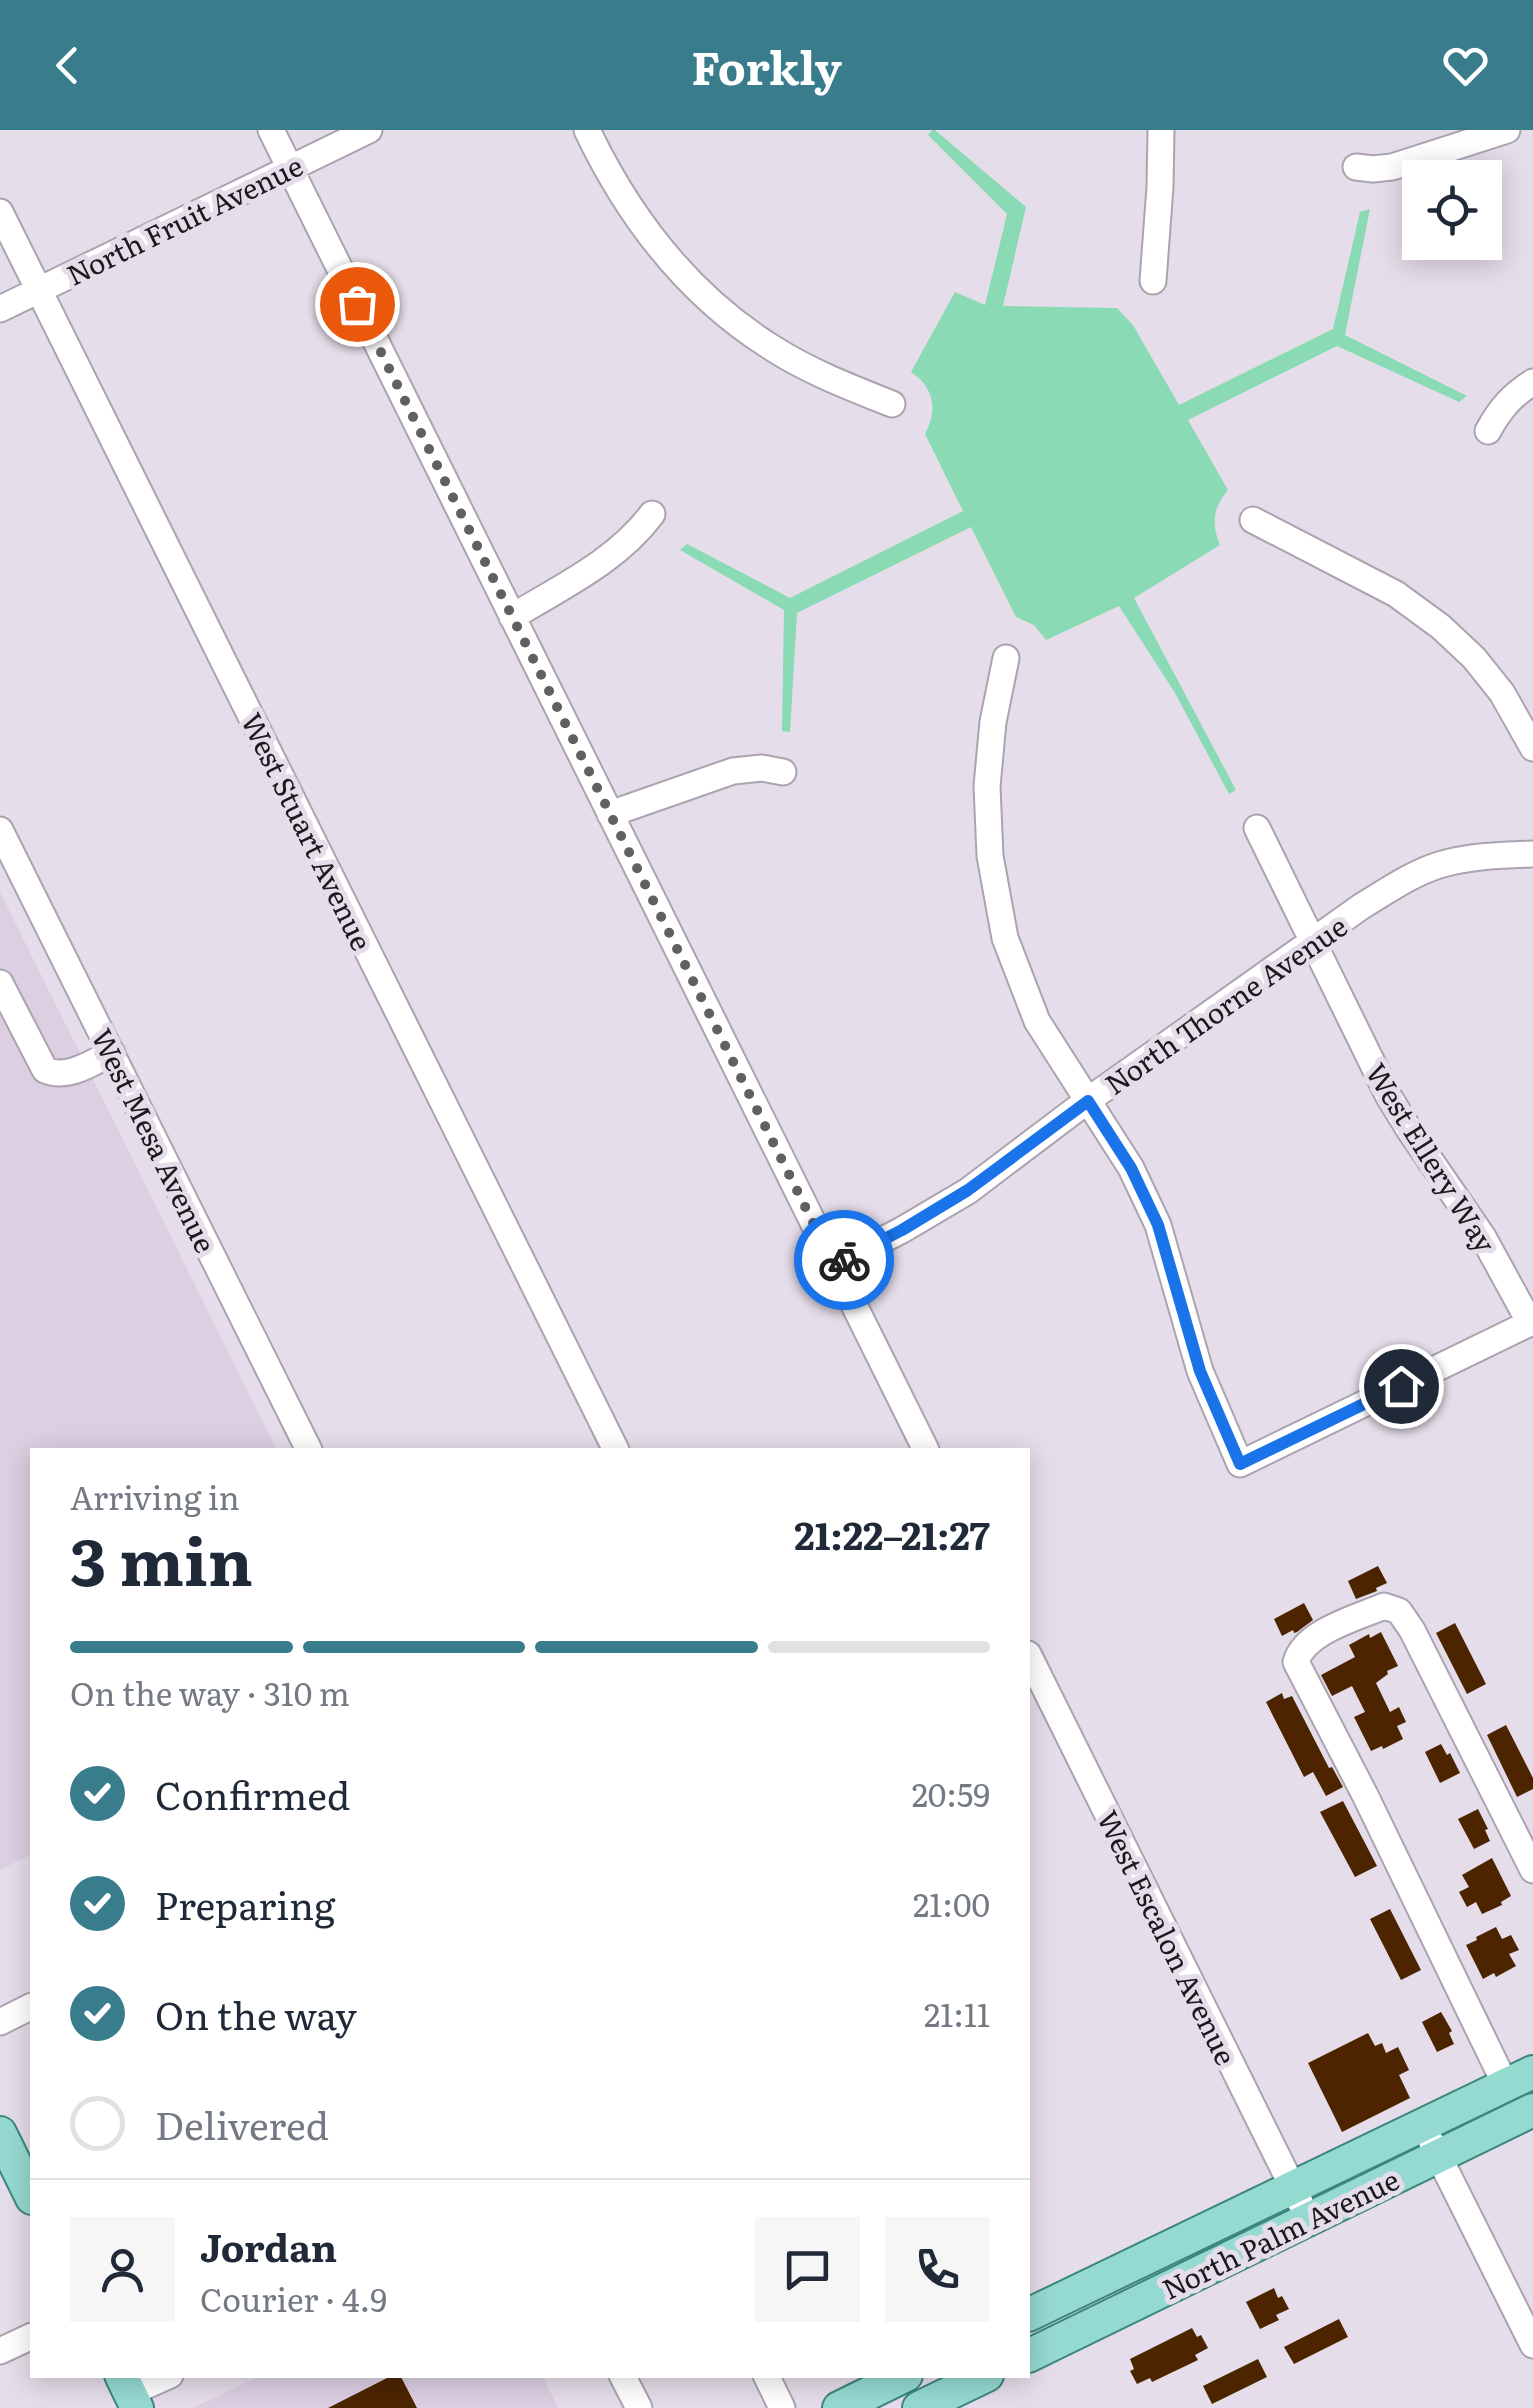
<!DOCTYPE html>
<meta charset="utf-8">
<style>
body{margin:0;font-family:Literata,serif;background:#f6f6f7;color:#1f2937;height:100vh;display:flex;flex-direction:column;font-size:38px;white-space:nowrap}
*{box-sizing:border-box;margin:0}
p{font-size:32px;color:#747a83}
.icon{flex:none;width:55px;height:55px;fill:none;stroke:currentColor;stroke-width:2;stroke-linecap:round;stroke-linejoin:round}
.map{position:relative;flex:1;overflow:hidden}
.side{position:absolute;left:30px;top:1318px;width:1000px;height:930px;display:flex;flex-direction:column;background:#fff;border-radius:0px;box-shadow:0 5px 25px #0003}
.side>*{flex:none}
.tools{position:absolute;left:1402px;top:30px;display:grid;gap:20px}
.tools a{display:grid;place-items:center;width:100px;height:100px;border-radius:0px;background:#fff;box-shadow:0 5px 25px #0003;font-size:50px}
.pin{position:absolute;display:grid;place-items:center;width:85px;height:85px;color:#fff;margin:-42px;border:5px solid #fff;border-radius:50%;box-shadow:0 2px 10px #0007}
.courier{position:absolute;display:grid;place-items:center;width:100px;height:100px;margin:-50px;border:8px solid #1a73e8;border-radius:50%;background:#fff;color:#222;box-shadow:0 2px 12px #0007}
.headline em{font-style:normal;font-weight:700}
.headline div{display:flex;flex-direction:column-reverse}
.headline{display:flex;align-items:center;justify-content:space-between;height:170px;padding:0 40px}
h1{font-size:65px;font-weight:700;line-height:75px}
.bar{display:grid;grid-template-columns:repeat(4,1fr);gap:15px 10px;align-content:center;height:120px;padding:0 40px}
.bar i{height:12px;border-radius:8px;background:#e0e1e3}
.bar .on{background:#397d8c}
.bar p{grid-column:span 4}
.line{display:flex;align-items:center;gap:25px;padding:0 40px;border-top:2px solid #e0e1e3}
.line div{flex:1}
.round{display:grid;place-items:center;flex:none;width:105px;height:105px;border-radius:0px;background:#f6f6f7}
ol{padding:0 40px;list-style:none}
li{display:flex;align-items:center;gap:30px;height:110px}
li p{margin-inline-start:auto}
li .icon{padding:10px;border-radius:50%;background:#397d8c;color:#fff;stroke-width:4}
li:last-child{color:#747a83}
li i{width:55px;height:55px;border:5px solid #e0e1e3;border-radius:50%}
header{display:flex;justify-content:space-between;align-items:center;height:130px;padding:0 40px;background:#397d8c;color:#fff;font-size:45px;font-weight:700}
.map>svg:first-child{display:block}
.built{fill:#dccfe2}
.green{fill:#8adbb5}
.building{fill:#4c2500}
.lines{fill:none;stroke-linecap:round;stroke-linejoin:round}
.minor-casing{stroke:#aba3af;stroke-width:29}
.major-casing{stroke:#3d867e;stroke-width:36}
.minor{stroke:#fff;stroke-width:25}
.major{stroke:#95dad1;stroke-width:32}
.done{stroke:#625e64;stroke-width:10;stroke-dasharray:0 18}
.route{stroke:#1a73e8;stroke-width:12}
.labels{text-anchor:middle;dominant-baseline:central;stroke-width:10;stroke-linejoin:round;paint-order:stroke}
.street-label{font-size:28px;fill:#1c191d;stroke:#e5dde9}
</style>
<header><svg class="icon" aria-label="back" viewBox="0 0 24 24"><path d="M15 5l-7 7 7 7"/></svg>Forkly<svg class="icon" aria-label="heart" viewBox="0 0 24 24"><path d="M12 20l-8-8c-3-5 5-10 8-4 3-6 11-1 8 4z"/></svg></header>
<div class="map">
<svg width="1533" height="2278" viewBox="0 0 1533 2278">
<rect width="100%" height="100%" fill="#e5dde9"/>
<!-- built -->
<path class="built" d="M0 762 277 1320H32V1724L0 1740Z
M261 2245H542L558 2278H193Z"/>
<!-- green -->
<path class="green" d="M932 0H935L1026 77 1003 176 1117 178 1133 195 1179 275 1333 199 1360 82 1370 79 1345 205 1467 266 1459 272 1337 216 1188 290 1228 360C1213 378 1211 393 1220 415L1134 468 1236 660 1229 664 1175 563 1119 476 1046 510 1034 495 1016 487 971 397 797 483 790 602 782 601 784 480 680 420 687 414 790 468 963 381 925 304C938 280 934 257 911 242L955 162 985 175 1007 84 928 5Z"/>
<!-- building -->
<path class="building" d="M1378 1436 1387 1453 1376 1458 1377 1461 1356 1469 1348 1451Z
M1304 1473 1313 1490 1297 1502 1294 1503 1293 1500 1282 1506 1274 1489Z
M1455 1493 1486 1554 1467 1564 1436 1503Z
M1381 1502 1398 1536 1387 1541 1388 1544 1376 1553 1390 1582 1399 1577 1406 1592 1397 1596 1403 1609 1383 1619 1382 1616 1371 1621 1354 1587 1365 1582 1352 1556 1332 1566 1321 1545 1355 1527 1349 1515 1369 1504 1370 1508Z
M1282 1563 1284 1569 1292 1566 1329 1638 1332 1637 1343 1657 1326 1666 1313 1642 1304 1647 1266 1572Z
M1506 1595 1533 1648V1659L1517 1667 1487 1605Z
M1441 1614 1447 1625 1450 1623 1460 1643 1440 1653 1425 1622Z
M1343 1671 1377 1736 1355 1747 1320 1682Z
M1478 1679 1488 1699 1485 1700 1490 1711 1474 1719 1458 1689Z
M1492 1728 1511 1766 1501 1772 1502 1775 1482 1784 1476 1772 1467 1777 1459 1762 1469 1757 1462 1745Z
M1390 1779 1421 1840 1401 1850 1370 1789Z
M1496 1797 1502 1809 1511 1805 1519 1820 1509 1824 1516 1836 1496 1847 1494 1843 1483 1849 1466 1815 1477 1810 1476 1807Z
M1441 1882 1452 1901 1449 1903 1454 1914 1437 1922 1422 1892Z
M1368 1903 1375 1916 1382 1913 1386 1923 1398 1917 1409 1940 1399 1945 1410 1968 1342 2002 1308 1933Z
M1274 2158 1278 2168 1282 2166 1289 2179 1276 2185 1279 2190 1260 2199 1246 2172Z
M1339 2189 1348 2207 1294 2234 1284 2217Z
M1192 2198 1197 2207 1201 2205 1208 2218 1195 2225 1198 2230 1152 2252 1150 2248 1137 2254 1130 2241 1134 2239 1130 2229Z
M1258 2229 1267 2247 1212 2274 1203 2256Z
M393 2245H400L417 2278H328Z"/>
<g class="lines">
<defs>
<path id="minor" d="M271 0 926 1320
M587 0C629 88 690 167 774 219 810 242 852 258 892 274
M1356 37 1373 39 1392 37 1507 0
M0 82 616 1320
M1153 151 1160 57 1161 0
M0 179 369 0
M1488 301C1500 279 1512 265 1533 252
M1253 390 1396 464 1441 497 1474 528 1502 563 1533 618
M512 487C561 457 617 431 652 384
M1006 528 993 592 987 656 990 726 1005 808 1037 891 1131 1038 1158 1095 1200 1241 1240 1334 1530 1193 1483 1107 1410 1001 1389 967 1257 698
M610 684 733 641 762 638 783 642
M0 700 309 1320
M0 853 45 940C68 950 91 933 112 923
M834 1135 902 1100 968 1061 1087 971 1362 776C1387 761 1411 744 1439 735 1469 726 1502 725 1533 724
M1028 1524 1300 2072
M0 1892 32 1876
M1506 1956 1365 1665 1296 1532C1305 1501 1357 1488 1384 1476L1399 1481 1412 1500 1533 1740
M1432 2013 1533 2215
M0 2221 32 2206
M622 2245 639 2278
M766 2245 782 2278
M130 2263 170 2245"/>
<path id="major" d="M0 2003 32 2068
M1028 2185 1533 1942
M1028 2226 1533 1980
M121 2245 137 2278
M839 2278 906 2245
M919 2278 987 2245"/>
</defs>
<!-- minor casing -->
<use href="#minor" class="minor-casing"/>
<!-- major casing -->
<use href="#major" class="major-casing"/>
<!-- minor -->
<use href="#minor" class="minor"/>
<!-- major -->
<use href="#major" class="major"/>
</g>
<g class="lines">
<!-- done -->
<path class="done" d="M357 174 834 1135 844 1130"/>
<!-- route -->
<path class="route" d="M844 1130 902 1100 968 1060 1088 971 1131 1038 1158 1095 1200 1241 1240 1334 1401 1256"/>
</g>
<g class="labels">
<!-- street labels -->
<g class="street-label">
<text transform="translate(184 89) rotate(-26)">North Fruit Avenue</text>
<text transform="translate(308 701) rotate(64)">West Stuart Avenue</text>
<text transform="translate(1225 874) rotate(-35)">North Thorne Avenue</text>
<text transform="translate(155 1010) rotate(64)">West Mesa Avenue</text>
<text transform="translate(1432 1027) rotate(58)">West Ellery Way</text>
<text transform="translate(1168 1807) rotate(64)">West Escalon Avenue</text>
<text transform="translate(1280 2103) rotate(-26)">North Palm Avenue</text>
</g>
</g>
</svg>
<div class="tools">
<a><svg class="icon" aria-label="locate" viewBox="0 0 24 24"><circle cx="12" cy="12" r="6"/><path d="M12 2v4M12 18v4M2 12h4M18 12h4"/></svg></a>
</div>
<div class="pin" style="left:357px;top:174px;background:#ea580c"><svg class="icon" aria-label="bag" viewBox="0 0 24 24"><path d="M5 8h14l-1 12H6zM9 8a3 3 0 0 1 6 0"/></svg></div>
<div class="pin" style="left:1401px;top:1256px;background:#1f2937"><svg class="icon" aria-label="home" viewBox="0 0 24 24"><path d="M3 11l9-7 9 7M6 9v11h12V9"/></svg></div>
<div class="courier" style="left:844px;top:1130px"><svg class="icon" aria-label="bike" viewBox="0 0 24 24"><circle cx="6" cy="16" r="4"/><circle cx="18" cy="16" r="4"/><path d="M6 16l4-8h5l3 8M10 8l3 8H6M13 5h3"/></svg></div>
<section class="side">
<div class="headline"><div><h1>3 min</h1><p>Arriving in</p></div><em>21:22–21:27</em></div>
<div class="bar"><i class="on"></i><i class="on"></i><i class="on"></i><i></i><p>On the way · 310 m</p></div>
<ol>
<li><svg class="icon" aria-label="check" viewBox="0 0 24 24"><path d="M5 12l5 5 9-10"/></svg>Confirmed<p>20:59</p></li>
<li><svg class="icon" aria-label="check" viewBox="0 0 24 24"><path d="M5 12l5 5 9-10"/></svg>Preparing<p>21:00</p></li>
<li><svg class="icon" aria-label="check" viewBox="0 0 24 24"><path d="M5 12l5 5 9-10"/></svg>On the way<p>21:11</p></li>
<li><i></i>Delivered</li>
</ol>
<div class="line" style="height:180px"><a class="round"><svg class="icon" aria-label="person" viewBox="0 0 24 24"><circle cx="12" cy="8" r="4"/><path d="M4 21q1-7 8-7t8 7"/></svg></a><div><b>Jordan</b><p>Courier · 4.9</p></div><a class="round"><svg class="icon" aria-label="chat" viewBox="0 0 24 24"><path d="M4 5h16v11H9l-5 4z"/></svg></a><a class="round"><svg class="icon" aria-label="phone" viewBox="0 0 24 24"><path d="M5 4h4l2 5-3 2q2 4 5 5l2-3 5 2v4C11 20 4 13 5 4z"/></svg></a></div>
</section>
</div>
